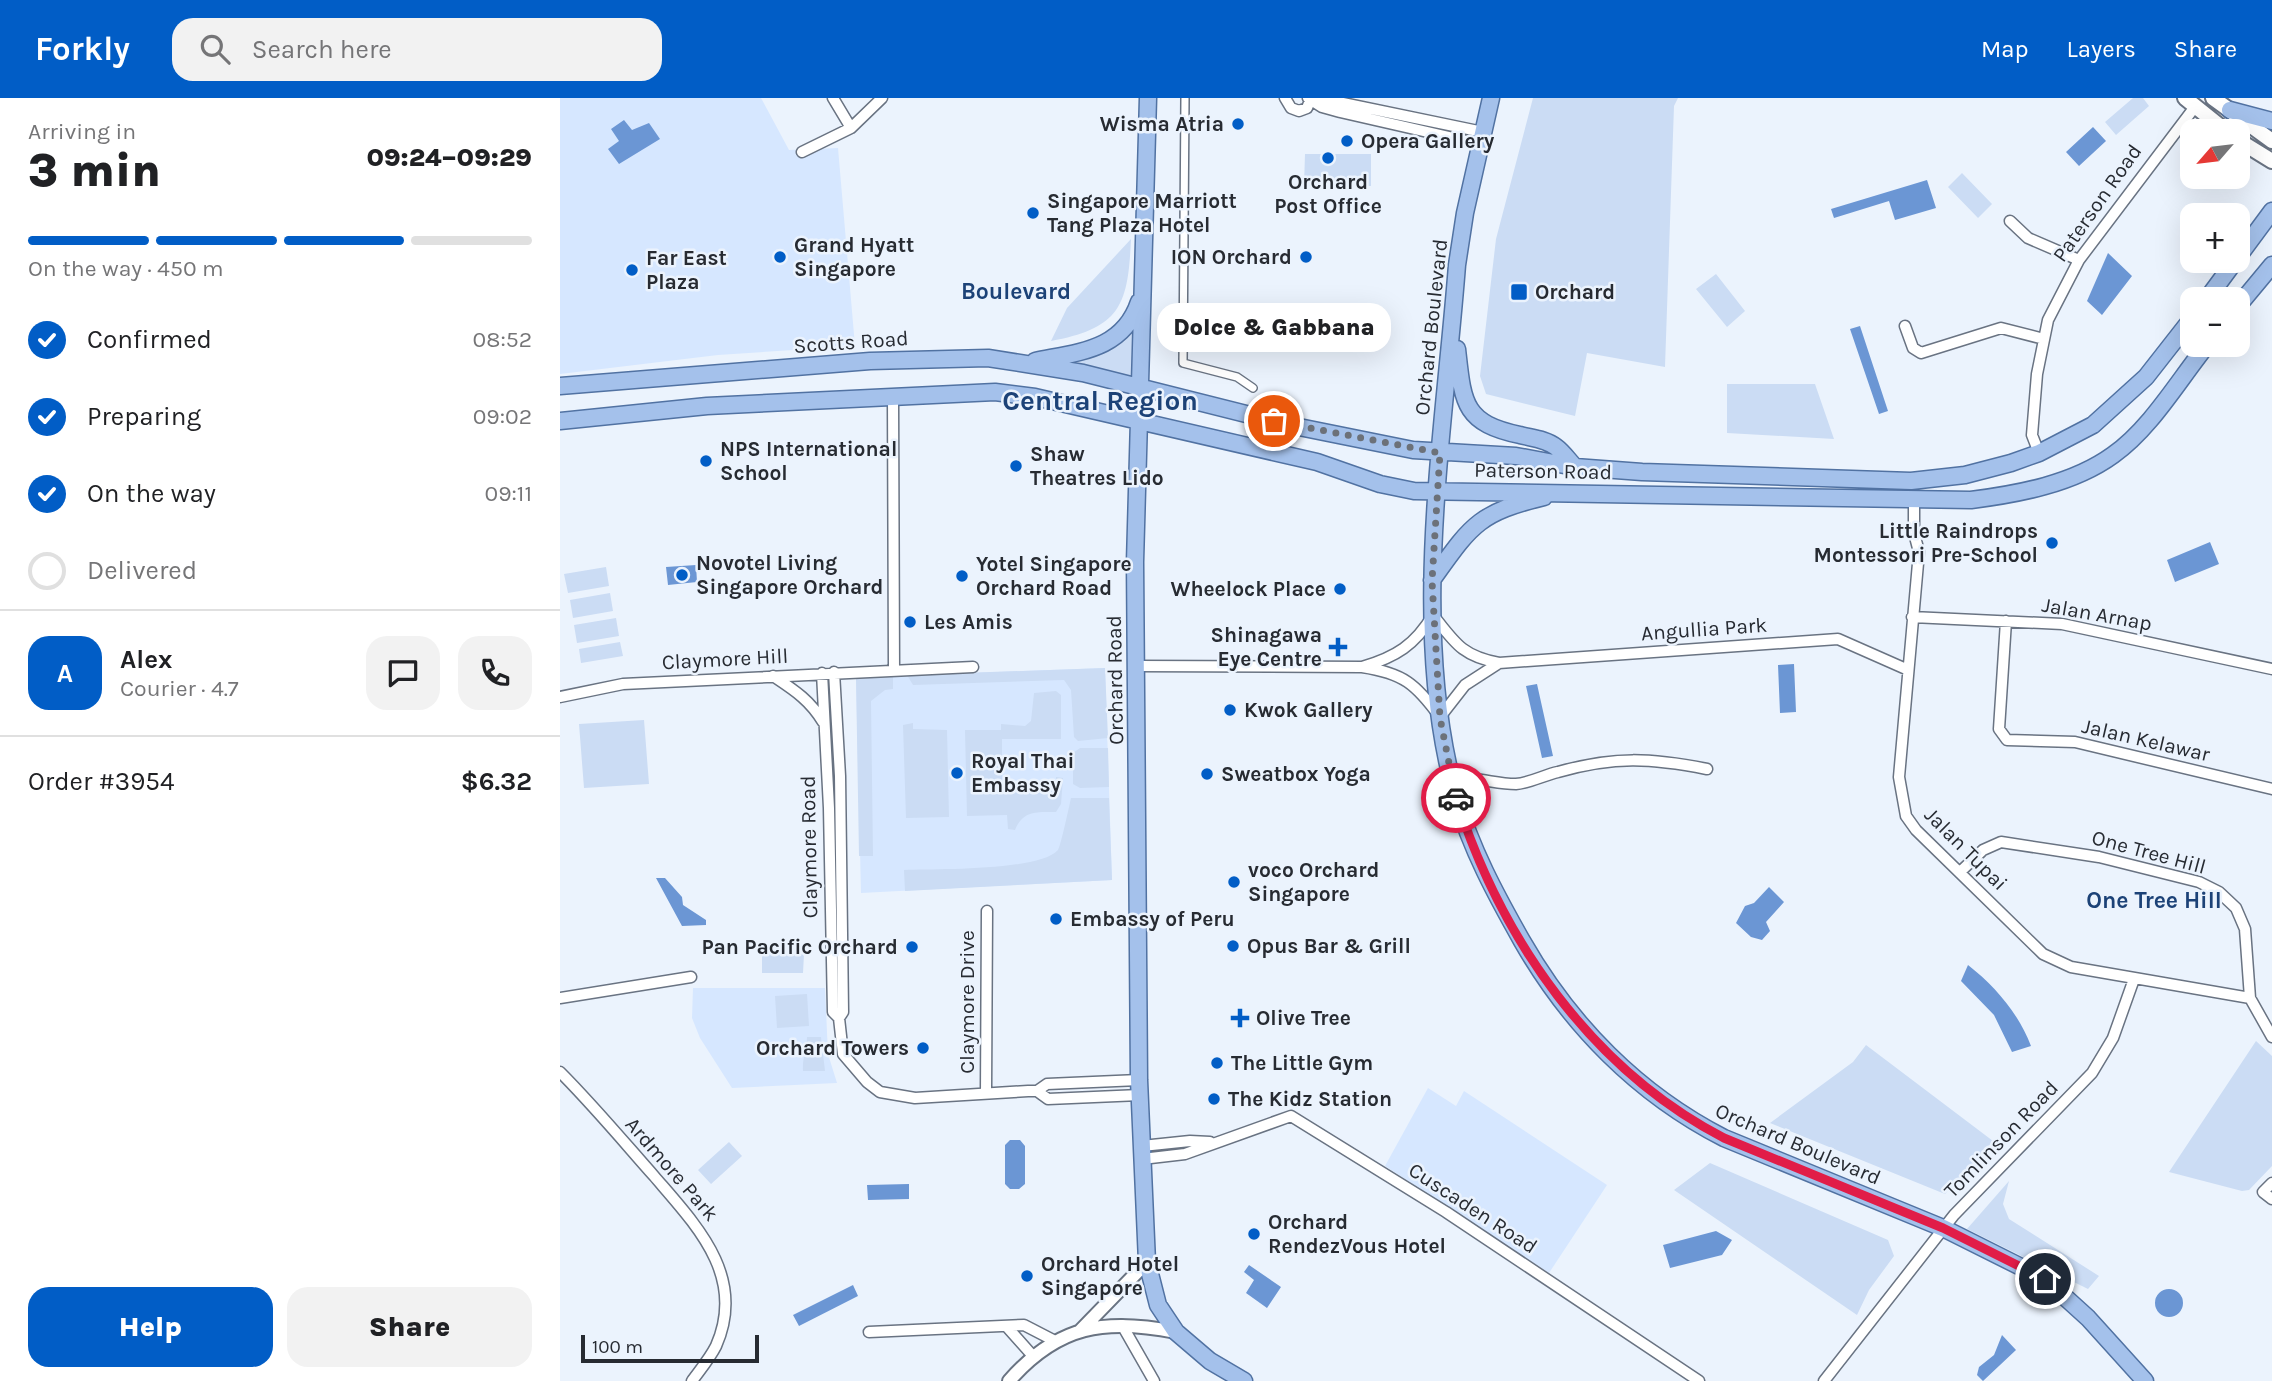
<!DOCTYPE html>
<meta charset="utf-8">
<style>
body{margin:0;font-family:Karla,sans-serif;background:#f2f2f2;color:#202124;height:100vh;display:flex;flex-direction:column;font-size:26px;white-space:nowrap}
*{box-sizing:border-box;margin:0}
p{font-size:23px;color:#757577}
.icon{flex:none;width:38px;height:38px;fill:none;stroke:currentColor;stroke-width:2;stroke-linecap:round;stroke-linejoin:round}
.map{position:relative;flex:1;overflow:hidden}
.panel{display:flex;flex-direction:column;background:#fff;width:560px}
.panel>*{flex:none}
.needle{width:46px;rotate:242deg}
.tools{position:absolute;left:1620px;top:21px;display:grid;gap:14px}
.tools a{display:grid;place-items:center;width:70px;height:70px;border-radius:14px;background:#fff;box-shadow:0 7px 28px #0002;font-size:35px}
.scale{position:absolute;left:21px;bottom:18px;width:178px;box-sizing:border-box;padding-left:7px;border:4px solid #272b32;border-top:0;font-size:19px;line-height:24px;white-space:nowrap;color:#272b32;-webkit-text-stroke:5px #ebf3fd;paint-order:stroke}
.pin{position:absolute;display:grid;place-items:center;width:60px;height:60px;color:#fff;margin:-30px;border:4px solid #fff;border-radius:50%;box-shadow:0 2px 7px #0007}
.courier{position:absolute;display:grid;place-items:center;width:70px;height:70px;margin:-35px;border:5px solid #e11d48;border-radius:50%;background:#fff;color:#222;box-shadow:0 2px 9px #0007}
.bubble{position:absolute;height:49px;border-radius:21px;background:#fff;box-shadow:0 7px 28px #0002;font-size:23px;font-weight:800;line-height:49px;text-align:center}
.headline em{font-style:normal;font-weight:800}
.headline div{display:flex;flex-direction:column-reverse}
.headline{display:flex;align-items:center;justify-content:space-between;height:119px;padding:0 28px}
h1{font-size:46px;font-weight:800;line-height:52px}
.bar{display:grid;grid-template-columns:repeat(4,1fr);gap:10px 7px;align-content:center;height:84px;padding:0 28px}
.bar i{height:9px;border-radius:5px;background:#e0e0e0}
.bar .selected{background:#015dc6}
.bar p{grid-column:span 4}
.line{display:flex;align-items:center;gap:18px;padding:0 28px;border-top:2px solid #e0e0e0}
.line div{flex:1}
.round{display:grid;place-items:center;flex:none;width:74px;height:74px;border-radius:21px;background:#f2f2f2}
ol{padding:0 28px;list-style:none}
li{display:flex;align-items:center;gap:21px;height:77px}
li p{margin-inline-start:auto}
li .icon{padding:7px;border-radius:50%;background:#015dc6;color:#fff;stroke-width:4}
li:last-child{color:#757577}
li i{width:38px;height:38px;border:4px solid #e0e0e0;border-radius:50%}
.button{display:flex;gap:14px;margin-top:auto;padding:14px 28px}
.button a{flex:1;height:80px;border-radius:21px;background:#015dc6;color:#fff;font-size:28px;font-weight:800;line-height:80px;text-align:center}
.button a+a{background:#f2f2f2;color:#202124}
header{display:flex;align-items:center;gap:42px;box-sizing:border-box;height:98px;padding:0 35px;background:#015dc6;color:#fff}
header strong{font-size:33px}
nav{display:flex;gap:38px;margin-inline-start:auto;font-size:24px}
.search{width:490px;height:63px;background:#f2f2f2;display:flex;align-items:center;gap:18px;box-sizing:border-box;padding:0 24px;border-radius:21px;color:#757577;font-size:26px}
main{display:flex;flex:1;min-height:0}
.map>svg:first-child{display:block}
.built{fill:#d6e7ff}
.green{fill:#cbdcf4}
.water{fill:#6b96d4}
.lines{fill:none;stroke-linecap:round;stroke-linejoin:round}
.pedestrian-casing{stroke:#697382;stroke-width:10}
.minor-casing{stroke:#697382;stroke-width:13}
.tertiary-casing{stroke:#697382;stroke-width:16}
.secondary-casing{stroke:#697382;stroke-width:18}
.primary-casing{stroke:#5172a2;stroke-width:19}
.pedestrian{stroke:#fff;stroke-width:7}
.minor{stroke:#fff;stroke-width:10}
.tertiary{stroke:#fff;stroke-width:12}
.secondary{stroke:#fff;stroke-width:14}
.primary{stroke:#a4c1eb;stroke-width:16}
.done{stroke:#6c7179;stroke-width:7;stroke-dasharray:0 12.6}
.route{stroke:#e11d48;stroke-width:9}
.poi-dot{fill:#015dc6;stroke:#ebf3fd;stroke-width:2.5}
.labels{text-anchor:middle;dominant-baseline:central;stroke-width:5;stroke-linejoin:round;paint-order:stroke}
.poi-label{font-size:21px;font-weight:bold;fill:#272b32;stroke:#ebf3fd;text-anchor:start}
.street-label{font-size:21px;fill:#272b32;stroke:#ebf3fd}
.neighbourhood-label{font-size:23px;font-weight:bold;fill:#1c4277;stroke:#ebf3fd}
.district-label{font-size:28px;font-weight:bold;fill:#1c4277;stroke:#ebf3fd}
</style>
<header>
<strong>Forkly</strong>
<div class="search"><svg class="icon" aria-label="search" viewBox="0 0 24 24"><circle cx="10" cy="10" r="6"/><path d="M15 15l6 6"/></svg>Search here</div>
<nav><a>Map</a><a>Layers</a><a>Share</a></nav>
</header>
<main>
<section class="panel">
<div class="headline"><div><h1>3 min</h1><p>Arriving in</p></div><em>09:24–09:29</em></div>
<div class="bar"><i class="selected"></i><i class="selected"></i><i class="selected"></i><i></i><p>On the way · 450 m</p></div>
<ol>
<li><svg class="icon" aria-label="check" viewBox="0 0 24 24"><path d="M5 12l5 5 9-10"/></svg>Confirmed<p>08:52</p></li>
<li><svg class="icon" aria-label="check" viewBox="0 0 24 24"><path d="M5 12l5 5 9-10"/></svg>Preparing<p>09:02</p></li>
<li><svg class="icon" aria-label="check" viewBox="0 0 24 24"><path d="M5 12l5 5 9-10"/></svg>On the way<p>09:11</p></li>
<li><i></i>Delivered</li>
</ol>
<div class="line" style="height:126px"><b class="round" style="background:#015dc6;color:#fff">A</b><div><b>Alex</b><p>Courier · 4.7</p></div><a class="round"><svg class="icon" aria-label="chat" viewBox="0 0 24 24"><path d="M4 5h16v11H9l-5 4z"/></svg></a><a class="round"><svg class="icon" aria-label="phone" viewBox="0 0 24 24"><path d="M5 4h4l2 5-3 2q2 4 5 5l2-3 5 2v4C11 20 4 13 5 4z"/></svg></a></div>
<div class="line" style="height:91px"><div>Order #3954</div><b>$6.32</b></div>
<div class="button"><a>Help</a><a>Share</a></div>
</section>
<div class="map">
<svg width="1712" height="1283" viewBox="0 0 1712 1283">
<rect width="100%" height="100%" fill="#ebf3fd"/>
<!-- built -->
<path class="built" d="M0 0H201L229 52 278 50 295 248 158 257 0 276Z
M545 570 552 782 301 795 296 579Z
M133 890H265L268 956 277 985 172 990 140 940 132 920Z
M868 990 896 1008 904 993 1047 1087 989 1175 825 1068Z"/>
<!-- green -->
<path class="green" d="M973 0H1118L1114 8 1105 269 1027 255 1015 318 926 296 920 278 936 141Z
M1573 0H1583L1589 8 1556 37 1545 24Z
M745 56H811V88H744Z
M1402 75 1432 106 1418 120 1388 89Z
M571 141C568 207 561 230 491 243L507 210Z
M1156 176 1185 213 1167 229 1136 191Z
M573 221 582 291 467 264 519 254Z
M1167 286H1255L1274 341 1167 335Z
M46 469 49 488 8 495 4 476Z
M50 495 53 513 13 520 10 502Z
M56 520 59 538 17 545 14 527Z
M60 544 63 558 21 565 19 551Z
M545 570 548 640 518 643 514 639 511 592 504 582 353 587 347 577Z
M333 578V591L325 592 311 603 313 758H299L296 579Z
M496 593 501 597V641H442V685L496 686V679L503 680 501 706 496 714C477 714 463 712 455 732L448 731 447 717 407 718 405 632H441V626L465 628 471 623 474 595Z
M84 622 89 686 24 690 19 626Z
M353 625V631L387 632 389 719 346 720 343 627Z
M520 650H548L549 689 520 690 513 686V655Z
M511 700H549L552 782 345 793 344 772C374 771 480 773 498 752 501 747 509 709 511 700Z
M202 856H244L243 875H202Z
M247 896 249 928 217 930 215 898Z
M247 939H261L265 973H243C242 960 247 951 247 939Z
M1696 943 1712 958V1068L1689 1092 1682 1093 1609 1074Z
M1306 947 1433 1043 1385 1096 1210 1025 1293 964Z
M169 1044 182 1058 151 1086 138 1072Z
M1150 1065 1328 1142 1334 1158 1309 1192 1297 1217 1114 1092Z
M1449 1083 1443 1106 1449 1121 1539 1178 1528 1191 1407 1131Z"/>
<!-- water -->
<path class="water" d="M64 22 72 32 89 25 100 41 59 66 48 51 59 43 51 31Z
M1533 29 1546 43 1519 68 1506 54Z
M1367 82 1376 110 1335 122 1329 103 1274 120 1271 111Z
M1548 155 1572 178 1542 217 1527 203Z
M1300 228 1328 313 1319 316 1290 231Z
M1650 444 1659 466 1615 484 1607 462Z
M136 467 137 484 108 487 106 469Z
M1234 566 1236 614 1220 615 1218 567Z
M977 586 993 658 982 660 966 588Z
M96 780H105L122 799 123 807 146 822V827L122 828Z
M1209 789 1224 804 1206 824 1210 833 1202 842 1191 839 1176 825 1185 808 1194 805Z
M1408 867C1435 888 1459 916 1471 948L1452 954 1434 917 1401 883Z
M450 1042H460L465 1048V1086L459 1091H450L445 1086V1047Z
M349 1086V1101L308 1102 307 1087Z
M1156 1133 1172 1142 1162 1157 1110 1170 1103 1147Z
M689 1167 721 1189 707 1210 686 1195 694 1182 684 1174Z
M293 1187 298 1198 239 1228 233 1217Z
M1595 1205a14 14 0 1 1 28 0a14 14 0 1 1-28 0Z
M1442 1237 1456 1252 1423 1283 1417 1277 1419 1269 1434 1257Z"/>
<g class="lines">
<defs>
<path id="pedestrian" d="M625 0 623 265 677 279 693 290"/>
<path id="minor" d="M273 0 291 30
M725 0 731 10 739 13 747 10 751 0
M748 0 762 9 780 14 920 46
M759 0 923 34
M242 54 291 30 322 0
M1450 123 1468 140 1519 162
M1345 228 1353 250 1361 255 1441 230 1484 241
M333 299 334 572
M1479 355 1472 337 1477 276 1488 222 1519 162 1634 10
M1354 403V435L1359 454 1339 679 1346 718 1356 732 1483 856 1511 869 1690 900
M1352 519 1502 526 1712 571
M1446 523 1439 631 1447 642 1515 644 1712 691
M577 568 802 569C843 575 856 586 880 619L905 587 939 565
M802 569C836 559 855 547 873 517 895 545 902 558 939 565L1278 541 1346 571
M274 574 280 678 283 914 279 920 283 956 307 984 320 994 355 1000 468 993H477L488 1001 580 997
M262 575 269 710 273 914 279 920
M213 578C234 592 250 602 263 624
M0 599 63 586 413 569
M892 682C919 678 932 686 956 686 970 685 984 677 998 674 1055 658 1090 660 1147 671
M1400 774 1423 752 1441 744 1539 759 1639 784 1659 794 1676 810 1685 831 1690 900 1712 939
M0 900 131 879
M0 974C33 1007 63 1043 94 1078 136 1127 187 1178 156 1248 150 1260 140 1272 132 1283
M477 993 487 986 579 982
M426 995 427 813
M582 1048 630 1043 650 1044
M582 1061 625 1056 731 1018 886 1114 1139 1283
M1712 1085 1703 1094 1712 1101
M562 1227 594 1283
M447 1229 472 1257
M309 1234 464 1227 495 1243
M1264 1283 1394 1117 1532 975 1553 940 1574 881"/>
<path id="tertiary" d="M520 1233 587 1164
M449 1283C498 1227 545 1220 616 1234"/>
<path id="secondary" d="M1625 0 1666 33
M1653 0 1712 43
M1678 42 1712 63"/>
<path id="primary" d="M588 0 575 464 579 982 587 1164 598 1207 616 1234 650 1263 684 1283
M931 0 905 115 897 167C884 337 849 533 896 699 911 751 936 797 962 843 1010 927 1078 996 1164 1040L1383 1130 1485 1181 1528 1220 1585 1283
M1670 12 1712 23
M1678 159 1712 113
M1647 201 1675 163
M1678 208 1712 167
M897 251C903 305 903 325 960 337 971 340 986 341 996 349 1003 354 1009 363 1015 369
M475 263C519 254 563 252 579 204
M0 288 310 263 428 260 523 275 734 328 853 352 956 358 1015 369 1082 374 1351 383 1405 377 1451 365 1479 355 1533 327 1586 279 1633 219
M0 323 147 308 435 294 475 299 757 364 820 386 854 393 1411 402C1458 396 1513 386 1553 357 1591 330 1618 283 1647 247
M872 482C911 428 917 415 984 399"/>
</defs>
<!-- pedestrian casing -->
<use href="#pedestrian" class="pedestrian-casing"/>
<!-- minor casing -->
<use href="#minor" class="minor-casing"/>
<!-- tertiary casing -->
<use href="#tertiary" class="tertiary-casing"/>
<!-- secondary casing -->
<use href="#secondary" class="secondary-casing"/>
<!-- primary casing -->
<use href="#primary" class="primary-casing"/>
<!-- pedestrian -->
<use href="#pedestrian" class="pedestrian"/>
<!-- minor -->
<use href="#minor" class="minor"/>
<!-- tertiary -->
<use href="#tertiary" class="tertiary"/>
<!-- secondary -->
<use href="#secondary" class="secondary"/>
<!-- primary -->
<use href="#primary" class="primary"/>
</g>
<g class="lines">
<!-- done -->
<path class="done" d="M714 323 880 355 872 483 880 620 896 700"/>
<!-- route -->
<path class="route" d="M896 700C941 841 1031 971 1164 1040L1383 1130 1485 1181"/>
</g>
<!-- markers -->
<g class="poi-dot">
<circle cx="678" cy="26" r="7"/>
<circle cx="787" cy="43" r="7"/>
<circle cx="768" cy="60" r="7"/>
<circle cx="473" cy="115" r="7"/>
<circle cx="220" cy="159" r="7"/>
<circle cx="746" cy="159" r="7"/>
<circle cx="72" cy="172" r="7"/>
<rect x="950" y="185" width="18" height="18" rx="3.5"/>
<circle cx="146" cy="363" r="7"/>
<circle cx="456" cy="368" r="7"/>
<circle cx="1492" cy="445" r="7"/>
<circle cx="122" cy="477" r="7"/>
<circle cx="402" cy="478" r="7"/>
<circle cx="780" cy="491" r="7"/>
<circle cx="350" cy="524" r="7"/>
<path d="M774.5 538.5h7v7h7v7h-7v7h-7v-7h-7v-7h7z"/>
<circle cx="670" cy="612" r="7"/>
<circle cx="397" cy="675" r="7"/>
<circle cx="647" cy="676" r="7"/>
<circle cx="674" cy="784" r="7"/>
<circle cx="496" cy="821" r="7"/>
<circle cx="673" cy="848" r="7"/>
<circle cx="352" cy="849" r="7"/>
<path d="M676.5 909.5h7v7h7v7h-7v7h-7v-7h-7v-7h7z"/>
<circle cx="363" cy="950" r="7"/>
<circle cx="657" cy="965" r="7"/>
<circle cx="654" cy="1001" r="7"/>
<circle cx="694" cy="1136" r="7"/>
<circle cx="467" cy="1178" r="7"/>
</g>
<g class="labels">
<!-- poi labels -->
<g class="poi-label">
<text x="664" y="26" text-anchor="end">Wisma Atria</text>
<text x="801" y="43">Opera Gallery</text>
<text x="768" y="84" text-anchor="middle">Orchard<tspan x="768" dy="24">Post Office</tspan></text>
<text x="487" y="103">Singapore Marriott<tspan x="487" dy="24">Tang Plaza Hotel</tspan></text>
<text x="234" y="147">Grand Hyatt<tspan x="234" dy="24">Singapore</tspan></text>
<text x="732" y="159" text-anchor="end">ION Orchard</text>
<text x="86" y="160">Far East<tspan x="86" dy="24">Plaza</tspan></text>
<text x="975" y="194">Orchard</text>
<text x="160" y="351">NPS International<tspan x="160" dy="24">School</tspan></text>
<text x="470" y="356">Shaw<tspan x="470" dy="24">Theatres Lido</tspan></text>
<text x="1478" y="433" text-anchor="end">Little Raindrops<tspan x="1478" dy="24">Montessori Pre-School</tspan></text>
<text x="136" y="465">Novotel Living<tspan x="136" dy="24">Singapore Orchard</tspan></text>
<text x="416" y="466">Yotel Singapore<tspan x="416" dy="24">Orchard Road</tspan></text>
<text x="766" y="491" text-anchor="end">Wheelock Place</text>
<text x="364" y="524">Les Amis</text>
<text x="762" y="537" text-anchor="end">Shinagawa<tspan x="762" dy="24">Eye Centre</tspan></text>
<text x="684" y="612">Kwok Gallery</text>
<text x="411" y="663">Royal Thai<tspan x="411" dy="24">Embassy</tspan></text>
<text x="661" y="676">Sweatbox Yoga</text>
<text x="688" y="772">voco Orchard<tspan x="688" dy="24">Singapore</tspan></text>
<text x="510" y="821">Embassy of Peru</text>
<text x="687" y="848">Opus Bar &amp; Grill</text>
<text x="338" y="849" text-anchor="end">Pan Pacific Orchard</text>
<text x="696" y="920">Olive Tree</text>
<text x="349" y="950" text-anchor="end">Orchard Towers</text>
<text x="671" y="965">The Little Gym</text>
<text x="668" y="1001">The Kidz Station</text>
<text x="708" y="1124">Orchard<tspan x="708" dy="24">RendezVous Hotel</tspan></text>
<text x="481" y="1166">Orchard Hotel<tspan x="481" dy="24">Singapore</tspan></text>
</g>
<!-- street labels -->
<g class="street-label">
<text transform="translate(1537 105) rotate(-55)">Paterson Road</text>
<text transform="translate(871 229) rotate(-84)">Orchard Boulevard</text>
<text transform="translate(291 244) rotate(-4)">Scotts Road</text>
<text transform="translate(983 373) rotate(1)">Paterson Road</text>
<text transform="translate(1537 516) rotate(10)">Jalan Arnap</text>
<text transform="translate(1144 531) rotate(-4)">Angullia Park</text>
<text transform="translate(165 561) rotate(-3)">Claymore Hill</text>
<text transform="translate(555 582) rotate(-91)">Orchard Road</text>
<text transform="translate(1586 642) rotate(13)">Jalan Kelawar</text>
<text transform="translate(249 749) rotate(-91)">Claymore Road</text>
<text transform="translate(1406 751) rotate(45)">Jalan Tupai</text>
<text transform="translate(1589 754) rotate(15)">One Tree Hill</text>
<text transform="translate(407 904) rotate(-90)">Claymore Drive</text>
<text transform="translate(1441 1041) rotate(-46)">Tomlinson Road</text>
<text transform="translate(1238 1046) rotate(23)">Orchard Boulevard</text>
<text transform="translate(112 1071) rotate(49)">Ardmore Park</text>
<text transform="translate(913 1110) rotate(33)">Cuscaden Road</text>
</g>
<!-- neighbourhood labels -->
<g class="neighbourhood-label">
<text x="456" y="193">Boulevard</text>
<text x="1594" y="802">One Tree Hill</text>
</g>
<!-- district labels -->
<g class="district-label">
<text x="540" y="302">Central Region</text>
</g>
</g>
</svg>
<div class="tools">
<a><svg class="needle" viewBox="-14 -14 28 28"><path d="M0-13l5 13h-10z" fill="#e53935"/><path d="M0 13l5-13h-10z" fill="#757577"/></svg></a>
<a>+</a>
<a>−</a>
</div>
<div class="scale">100 m</div>
<div class="pin" style="left:714px;top:323px;background:#ea580c"><svg class="icon" aria-label="bag" viewBox="0 0 24 24"><path d="M5 8h14l-1 12H6zM9 8a3 3 0 0 1 6 0"/></svg></div>
<div class="pin" style="left:1485px;top:1181px;background:#1f2937"><svg class="icon" aria-label="home" viewBox="0 0 24 24"><path d="M3 11l9-7 9 7M6 9v11h12V9"/></svg></div>
<div class="courier" style="left:896px;top:700px"><svg class="icon" aria-label="car" viewBox="0 0 24 24"><path d="M5 17H2v-5l4-1 3-4h7l3 4 3 1v5h-3M9 17h6M6 11h13"/><circle cx="7" cy="17" r="2"/><circle cx="17" cy="17" r="2"/></svg></div>
<div class="bubble" style="left:597px;top:205px;width:234px">Dolce &amp; Gabbana</div>
</div>
</main>
